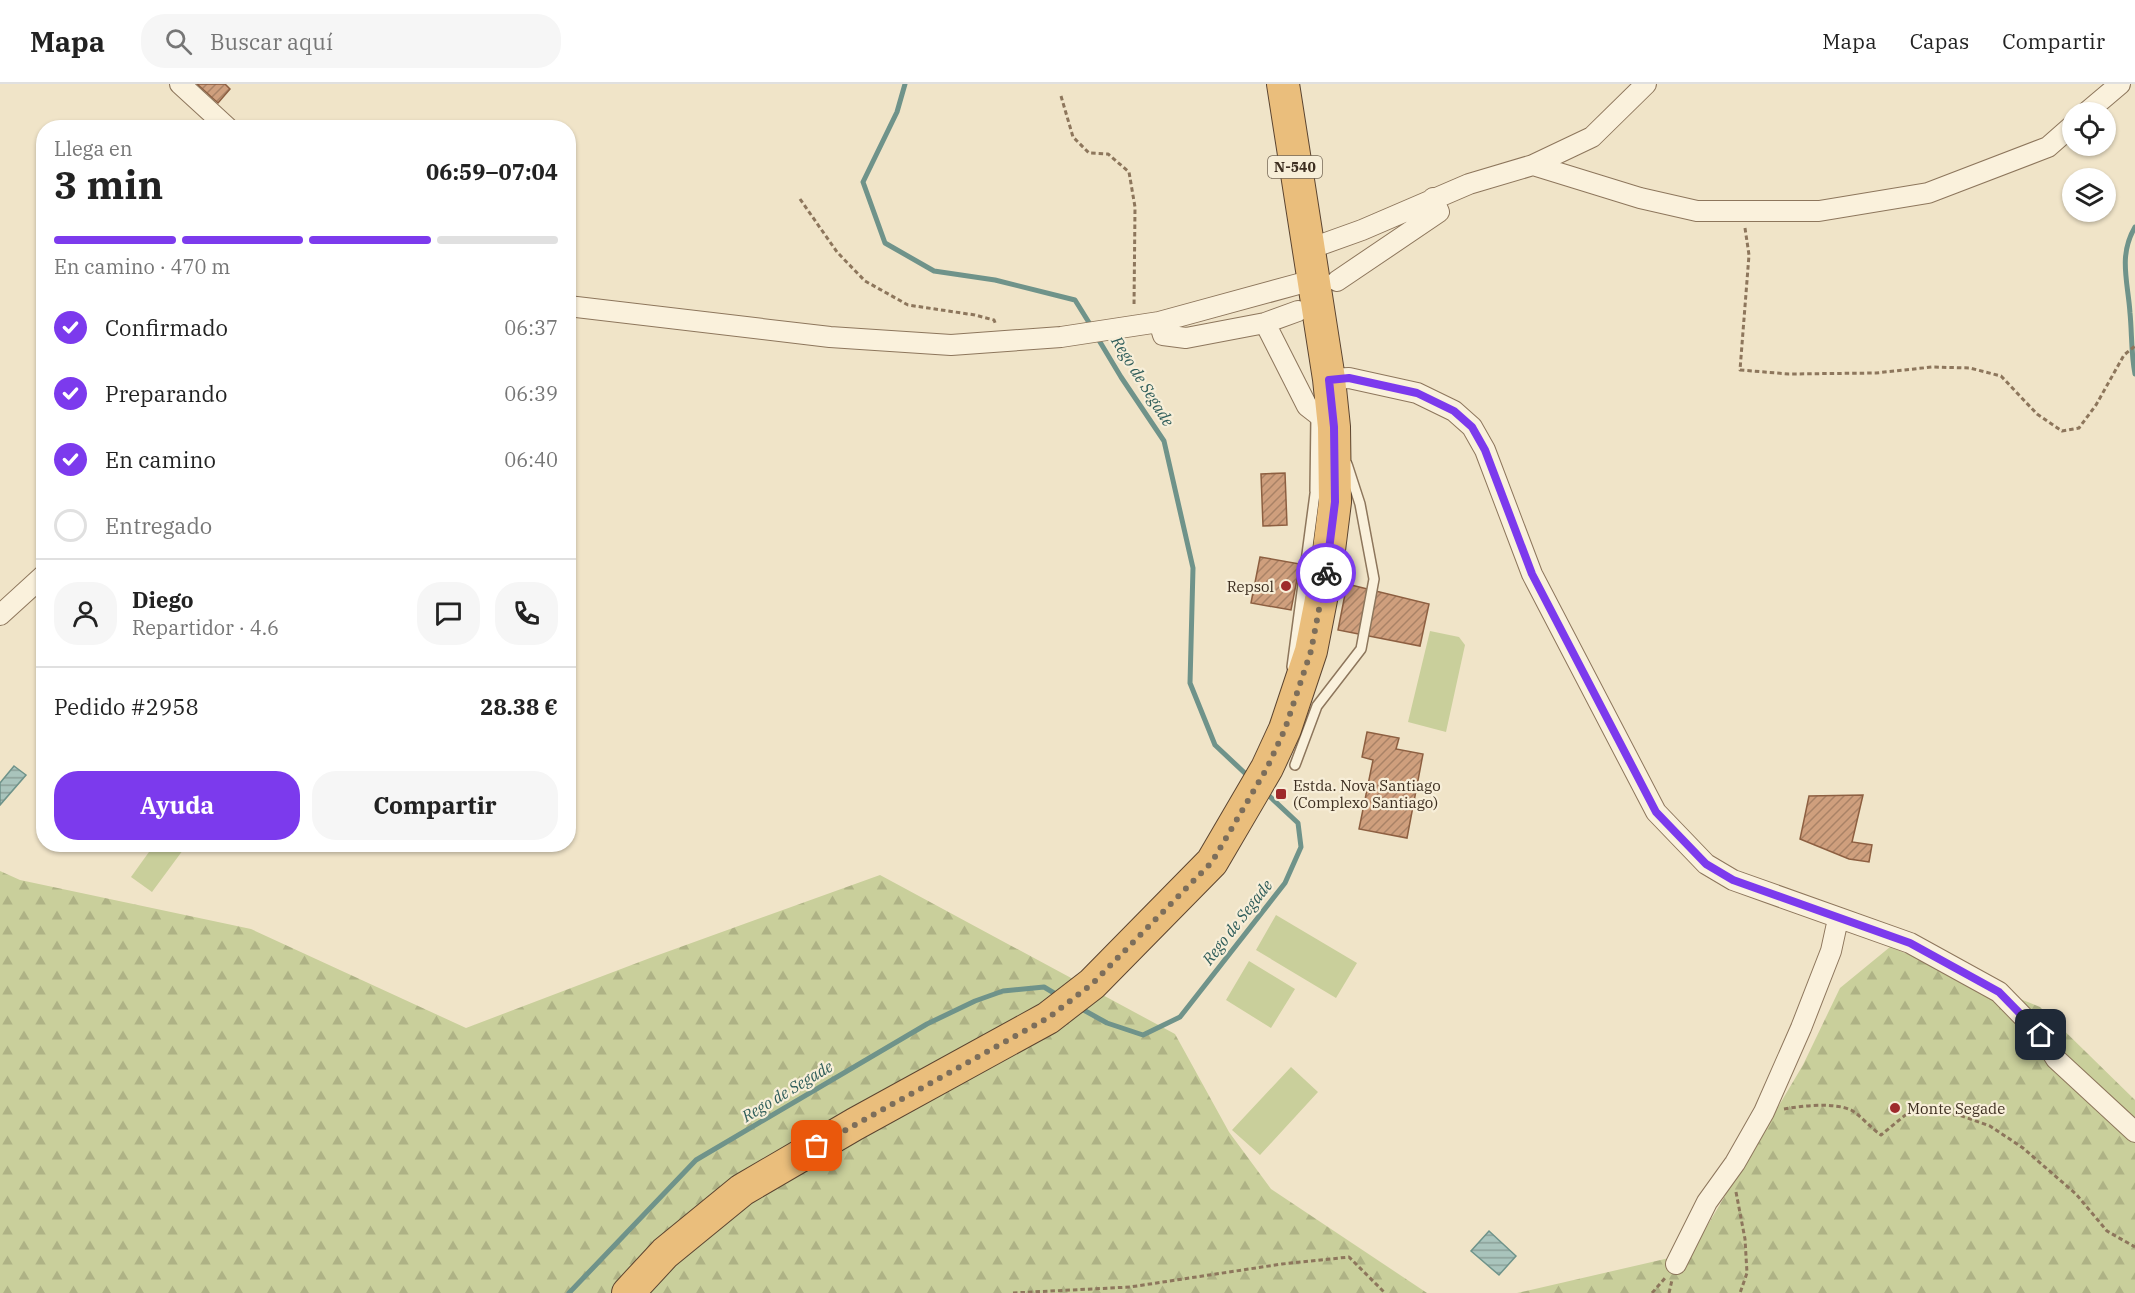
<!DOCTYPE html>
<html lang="es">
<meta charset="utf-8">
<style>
body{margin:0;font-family:"IBM Plex Serif",serif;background:#f6f6f6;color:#222;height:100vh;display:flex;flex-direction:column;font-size:22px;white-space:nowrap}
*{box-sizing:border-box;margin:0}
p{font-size:20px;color:#767676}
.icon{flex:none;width:33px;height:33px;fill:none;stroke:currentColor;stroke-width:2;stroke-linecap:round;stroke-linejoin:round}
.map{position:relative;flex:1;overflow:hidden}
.details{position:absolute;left:36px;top:36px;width:540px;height:732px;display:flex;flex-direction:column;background:#fff;border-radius:24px;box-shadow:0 2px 4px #0004}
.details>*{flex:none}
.buttons{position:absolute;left:2062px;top:18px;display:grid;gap:12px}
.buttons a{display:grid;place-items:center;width:54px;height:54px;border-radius:50%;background:#fff;box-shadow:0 2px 4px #0004;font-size:30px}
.pin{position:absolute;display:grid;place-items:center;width:51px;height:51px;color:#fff;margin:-26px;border-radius:12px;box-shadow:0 3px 9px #0006}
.courier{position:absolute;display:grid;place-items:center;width:60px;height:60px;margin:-30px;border:4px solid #7c3aed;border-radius:50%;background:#fff;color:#222;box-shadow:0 2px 8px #0007}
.summary em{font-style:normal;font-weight:700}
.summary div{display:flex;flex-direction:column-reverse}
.summary{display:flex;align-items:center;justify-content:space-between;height:102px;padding:0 18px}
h1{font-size:39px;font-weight:700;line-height:45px}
.bar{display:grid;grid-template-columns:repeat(4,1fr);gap:9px 6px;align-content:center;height:72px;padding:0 18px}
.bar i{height:8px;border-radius:4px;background:#e0e0e0}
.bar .current{background:#7c3aed}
.bar p{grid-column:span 4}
.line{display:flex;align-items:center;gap:15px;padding:0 18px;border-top:2px solid #e0e0e0}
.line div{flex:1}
.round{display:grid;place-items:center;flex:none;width:63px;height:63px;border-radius:24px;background:#f6f6f6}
ol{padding:0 18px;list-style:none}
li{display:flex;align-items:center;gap:18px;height:66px}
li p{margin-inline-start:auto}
li .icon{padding:6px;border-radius:50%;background:#7c3aed;color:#fff;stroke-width:4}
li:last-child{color:#767676}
li i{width:33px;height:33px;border:3px solid #e0e0e0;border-radius:50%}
.primary-button{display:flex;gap:12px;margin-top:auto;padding:12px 18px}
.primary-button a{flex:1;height:69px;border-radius:24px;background:#7c3aed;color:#fff;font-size:24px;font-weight:700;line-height:69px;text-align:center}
.primary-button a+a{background:#f6f6f6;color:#222}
header{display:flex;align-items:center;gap:36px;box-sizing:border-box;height:84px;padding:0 30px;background:#fff;border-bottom:2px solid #e0e0e0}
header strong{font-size:28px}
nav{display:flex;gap:33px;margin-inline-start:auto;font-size:21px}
.search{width:420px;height:54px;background:#f6f6f6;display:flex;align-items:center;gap:15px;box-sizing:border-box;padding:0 21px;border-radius:24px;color:#767676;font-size:22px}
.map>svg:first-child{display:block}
.green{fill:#c9cf9b}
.forest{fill:url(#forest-firs)}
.water{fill:url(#water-rules);stroke:#6f938a;stroke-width:1.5}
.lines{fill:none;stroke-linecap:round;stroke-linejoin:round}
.stream{stroke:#6f938a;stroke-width:5}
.building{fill:url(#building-hatch);stroke:#8d5f41;stroke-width:1.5}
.service-casing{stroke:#8d765c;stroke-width:12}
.minor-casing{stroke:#8d765c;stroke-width:22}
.trunk-casing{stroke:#5b4430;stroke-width:34}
.path{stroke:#8d765c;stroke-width:3;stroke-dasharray:4.5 3;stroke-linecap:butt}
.service{stroke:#faf1dc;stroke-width:9}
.minor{stroke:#faf1dc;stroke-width:20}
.trunk{stroke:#eabe7c;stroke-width:32}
.done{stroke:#7c6e5b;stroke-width:6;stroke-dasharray:0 10.8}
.route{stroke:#7c3aed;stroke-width:8}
.poi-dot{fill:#9e2a2b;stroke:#f7eed8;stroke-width:2}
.labels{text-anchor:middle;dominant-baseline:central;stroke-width:4.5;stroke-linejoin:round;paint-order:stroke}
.shield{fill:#f7eed8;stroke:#756857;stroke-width:1.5}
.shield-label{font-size:14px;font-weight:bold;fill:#3d2e20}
.poi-label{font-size:15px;fill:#3d2e20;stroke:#f7eed8;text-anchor:start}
.water-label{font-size:16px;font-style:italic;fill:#2f5d5a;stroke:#f7eed8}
</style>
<header>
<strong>Mapa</strong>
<div class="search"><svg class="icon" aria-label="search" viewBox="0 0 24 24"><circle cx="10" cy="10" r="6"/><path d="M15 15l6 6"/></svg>Buscar aquí</div>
<nav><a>Mapa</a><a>Capas</a><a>Compartir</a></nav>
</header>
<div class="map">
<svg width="2135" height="1209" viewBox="0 0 2135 1209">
<defs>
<pattern id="forest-firs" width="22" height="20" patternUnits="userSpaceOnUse" patternTransform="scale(1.5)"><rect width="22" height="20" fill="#c9cf9b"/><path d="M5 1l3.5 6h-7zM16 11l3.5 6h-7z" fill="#aeb285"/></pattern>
<pattern id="water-rules" width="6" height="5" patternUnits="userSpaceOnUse" patternTransform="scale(1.5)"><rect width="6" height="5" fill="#a9c4bc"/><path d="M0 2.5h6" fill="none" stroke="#8ba098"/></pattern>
<pattern id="building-hatch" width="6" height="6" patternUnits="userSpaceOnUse" patternTransform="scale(1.5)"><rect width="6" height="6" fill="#cf9f7d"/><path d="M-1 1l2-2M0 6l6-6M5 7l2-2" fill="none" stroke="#a98266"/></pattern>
</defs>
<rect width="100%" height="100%" fill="#f0e4c8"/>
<!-- green -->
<path class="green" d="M1430 547 1459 553 1465 561 1446 648 1408 638Z
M154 761H176L183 766 152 808 131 793Z
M1276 831 1357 879 1336 914 1256 866Z
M1249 877 1295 905 1271 944 1226 916Z
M1291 983 1318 1008 1260 1071 1232 1046Z"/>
<!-- forest -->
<path class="forest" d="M0 787 20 796 251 845 466 944 650 874 880 791 1175 950 1229 1048 1271 1105 1427 1209H0Z
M1890 863 2040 923 2135 1016V1209H1517L1691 1169 1803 981 1840 904Z"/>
<!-- water -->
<path class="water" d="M14 682 26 691 0 721V699Z
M1489 1147 1516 1172 1499 1191 1471 1167Z"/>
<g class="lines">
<!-- stream -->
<path class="stream" d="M905 0 897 28 863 98 885 159 934 187 995 196 1075 216 1093 245
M2135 143C2118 172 2128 198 2130 229 2132 249 2131 270 2135 290
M1097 253 1121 293 1164 357 1193 484 1190 599 1215 661 1249 693
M1080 924 1107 939 1143 951 1180 933 1285 799 1301 763 1298 739 1265 708
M569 1209 696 1076 927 940 975 917 1003 907 1044 903 1059 912"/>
</g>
<!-- building -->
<path class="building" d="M197 0H225L230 5 218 19Z
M1285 389 1287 441 1263 442 1261 390Z
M1260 473 1300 480 1291 526 1251 519Z
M1347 500 1429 520 1420 562 1338 546Z
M1367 648 1399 654 1396 665 1423 670 1407 754 1359 745 1373 676 1362 673Z
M1863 711 1852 758 1872 761 1869 778 1849 775 1800 755 1809 712Z"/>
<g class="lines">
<defs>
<path id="service" d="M1315 407 1316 331
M1292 583 1315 410 1323 393
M1295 681 1317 622 1361 565 1374 495 1360 420 1347 380"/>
<path id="minor" d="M180 0 228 44
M2087 28 2120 0
M1533 81 1640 114 1697 127H1819L1928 109 2048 63 2073 41
M1309 165 1362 146 1469 100 1533 81 1592 53 1646 0
M1337 197 1439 128 1433 114
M568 222 830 253 951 261 1061 253 1159 238 1313 196
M1159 238 1163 251 1186 254 1265 239 1298 227
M1265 239 1307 322 1334 343
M1329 295 1349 294 1417 309 1454 327 1472 343 1485 366 1532 490 1656 728 1706 780 1733 796 1910 859 1999 908 2041 951 2056 975 2135 1048
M0 531 44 491
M1676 1180 1707 1118 1735 1079 1764 1028 1801 944 1831 867 1838 835"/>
<path id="trunk" d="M628 1209 665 1169 742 1106 855 1040 1048 934 1092 900 1212 778 1267 684 1285 645 1311 567 1326 490 1335 418 1334 343 1329 295 1283 0"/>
</defs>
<!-- service casing -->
<use href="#service" class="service-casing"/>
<!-- minor casing -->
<use href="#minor" class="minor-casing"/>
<!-- trunk casing -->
<use href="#trunk" class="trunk-casing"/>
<!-- path -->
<path class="path" d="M1061 12 1073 53 1089 69 1108 70 1129 88 1135 123 1134 223
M800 115 837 168 865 197 908 221 975 231 994 236 996 241
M1745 144 1749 171 1740 286 1789 290 1876 289 1932 283 1970 284 2001 292 2037 330 2062 347 2079 344 2096 321 2124 271 2135 262
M1784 1025C1802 1022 1833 1018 1851 1026 1859 1030 1872 1045 1881 1051L1909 1028 1959 1031 1990 1042 2023 1064 2076 1110 2107 1147 2135 1163
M1736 1108 1745 1155 1747 1189 1740 1209
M1013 1209 1130 1203 1282 1180 1349 1173 1385 1209
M1652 1209 1666 1193
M1669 1209 1672 1196"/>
<!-- service -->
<use href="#service" class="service"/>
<!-- minor -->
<use href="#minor" class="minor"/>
<!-- trunk -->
<use href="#trunk" class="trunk"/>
</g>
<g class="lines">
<!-- done -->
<path class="done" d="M817 1062 1048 934 1092 900 1212 778 1267 684 1285 645 1311 567 1326 489"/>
<!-- route -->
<path class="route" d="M1326 489 1335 418 1334 343 1329 296 1349 294 1417 309 1454 327 1472 343 1485 366 1532 490 1656 728 1706 780 1733 796 1910 859 1999 908 2041 951"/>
</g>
<!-- markers -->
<g class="poi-dot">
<circle cx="1286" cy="502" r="6"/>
<rect x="1275" y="704" width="12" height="12" rx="3"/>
<circle cx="1895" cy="1024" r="6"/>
</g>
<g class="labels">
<!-- shield labels -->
<rect class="shield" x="1268" y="72" width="54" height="22" rx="4.5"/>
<g class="shield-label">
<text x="1295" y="83">N-540</text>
</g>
<!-- poi labels -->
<g class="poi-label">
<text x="1274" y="502" text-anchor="end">Repsol</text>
<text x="1293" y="701">Estda. Nova Santiago<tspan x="1293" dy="17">(Complexo Santiago)</tspan></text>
<text x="1907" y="1024">Monte Segade</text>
</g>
<!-- water labels -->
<g class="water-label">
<text transform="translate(1143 297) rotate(58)">Rego de Segade</text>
<text transform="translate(1237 838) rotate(-52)">Rego de Segade</text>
<text transform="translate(787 1007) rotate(-31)">Rego de Segade</text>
</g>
</g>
</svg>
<div class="buttons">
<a><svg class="icon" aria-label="locate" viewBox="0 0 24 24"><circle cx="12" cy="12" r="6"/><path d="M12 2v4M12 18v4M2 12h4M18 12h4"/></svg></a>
<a><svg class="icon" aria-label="layers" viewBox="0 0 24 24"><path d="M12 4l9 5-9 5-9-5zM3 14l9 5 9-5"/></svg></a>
</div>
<div class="pin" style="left:817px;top:1062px;background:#ea580c"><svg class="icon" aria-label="bag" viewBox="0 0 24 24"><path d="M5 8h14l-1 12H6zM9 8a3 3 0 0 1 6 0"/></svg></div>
<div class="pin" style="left:2041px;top:951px;background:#1f2937"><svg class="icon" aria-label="home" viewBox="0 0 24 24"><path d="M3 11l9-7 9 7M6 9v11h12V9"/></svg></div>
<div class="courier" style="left:1326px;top:489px"><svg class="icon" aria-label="bike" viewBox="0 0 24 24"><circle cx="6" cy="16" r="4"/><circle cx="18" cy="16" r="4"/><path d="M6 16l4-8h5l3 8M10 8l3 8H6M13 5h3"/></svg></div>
<section class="details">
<div class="summary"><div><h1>3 min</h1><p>Llega en</p></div><em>06:59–07:04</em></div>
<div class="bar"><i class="current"></i><i class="current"></i><i class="current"></i><i></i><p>En camino · 470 m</p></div>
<ol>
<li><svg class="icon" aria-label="check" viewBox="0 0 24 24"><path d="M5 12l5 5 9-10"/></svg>Confirmado<p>06:37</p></li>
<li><svg class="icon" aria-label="check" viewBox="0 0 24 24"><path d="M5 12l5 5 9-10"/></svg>Preparando<p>06:39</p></li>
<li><svg class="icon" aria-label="check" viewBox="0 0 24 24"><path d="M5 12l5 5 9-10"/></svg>En camino<p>06:40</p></li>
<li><i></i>Entregado</li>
</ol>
<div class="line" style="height:108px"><a class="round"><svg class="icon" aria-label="person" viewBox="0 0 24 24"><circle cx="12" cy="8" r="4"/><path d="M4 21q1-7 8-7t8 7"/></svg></a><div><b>Diego</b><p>Repartidor · 4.6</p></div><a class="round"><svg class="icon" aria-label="chat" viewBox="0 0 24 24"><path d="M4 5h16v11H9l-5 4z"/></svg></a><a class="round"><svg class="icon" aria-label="phone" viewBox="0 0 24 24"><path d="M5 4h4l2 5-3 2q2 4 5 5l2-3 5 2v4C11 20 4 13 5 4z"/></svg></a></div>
<div class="line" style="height:78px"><div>Pedido #2958</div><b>28.38 €</b></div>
<div class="primary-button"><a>Ayuda</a><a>Compartir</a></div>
</section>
</div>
